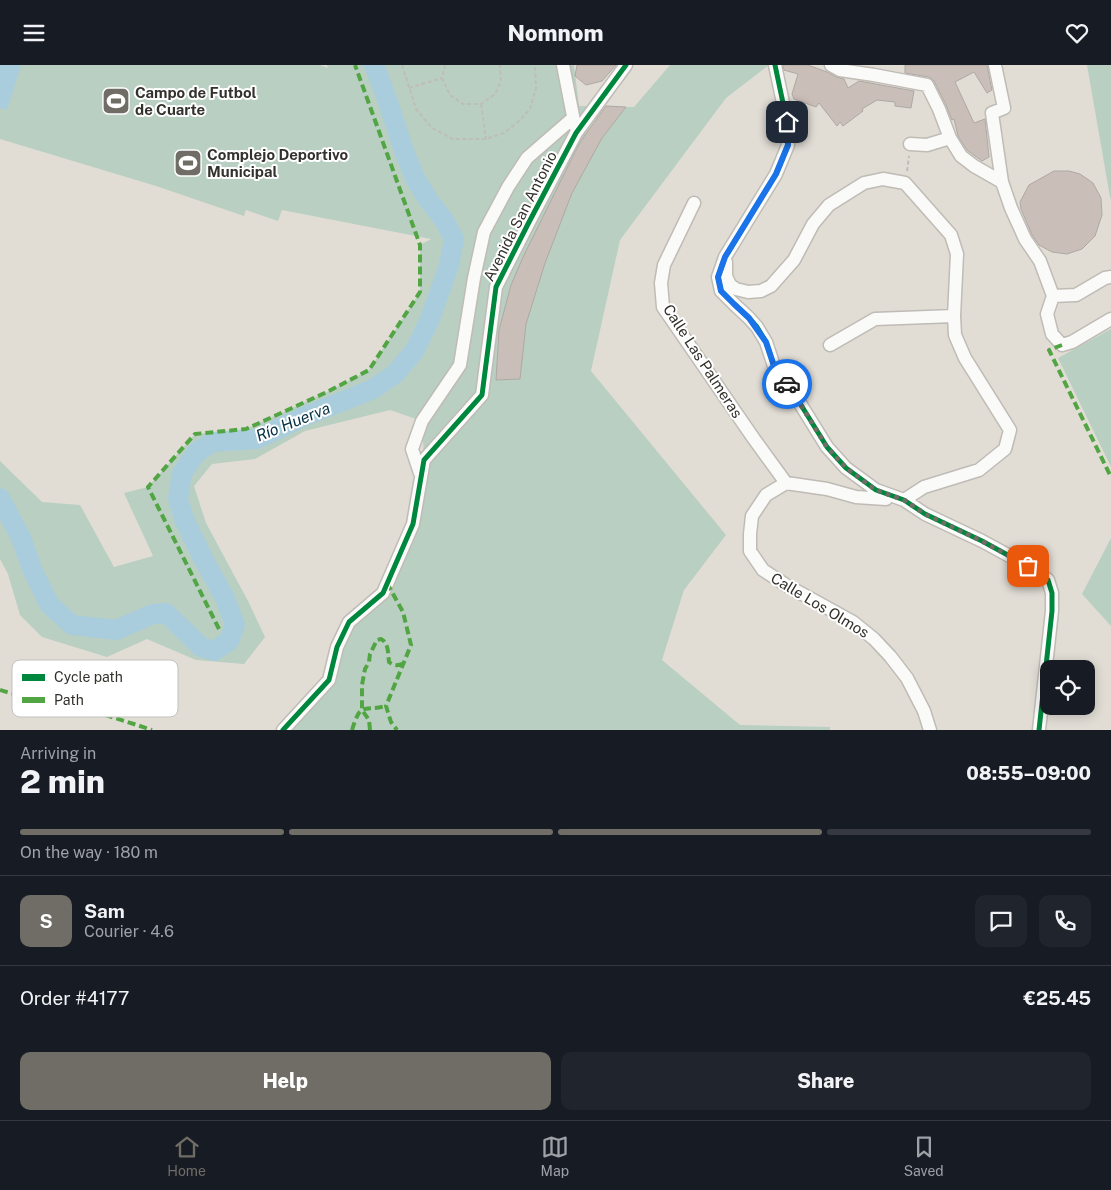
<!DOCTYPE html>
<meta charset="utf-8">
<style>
body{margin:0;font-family:"Public Sans",sans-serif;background:#20242c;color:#f1f3f6;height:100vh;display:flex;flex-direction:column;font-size:19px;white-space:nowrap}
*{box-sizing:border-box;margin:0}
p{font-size:16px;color:#9ea1a6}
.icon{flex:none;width:28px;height:28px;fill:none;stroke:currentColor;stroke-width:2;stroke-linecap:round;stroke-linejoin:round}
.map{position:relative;height:665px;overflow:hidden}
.details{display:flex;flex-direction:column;background:#171b24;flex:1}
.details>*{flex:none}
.buttons{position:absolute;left:1040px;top:595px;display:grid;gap:10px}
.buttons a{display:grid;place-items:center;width:55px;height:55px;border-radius:10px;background:#171b24;box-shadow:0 2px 12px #0003;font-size:25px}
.pin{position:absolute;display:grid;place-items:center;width:42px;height:42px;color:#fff;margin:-21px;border-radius:10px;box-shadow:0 2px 8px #0006}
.courier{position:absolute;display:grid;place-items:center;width:50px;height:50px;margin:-25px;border:4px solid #1a73e8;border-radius:50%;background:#fff;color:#222;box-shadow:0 1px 6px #0007}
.overview em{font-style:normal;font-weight:800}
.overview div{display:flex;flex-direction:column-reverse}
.overview{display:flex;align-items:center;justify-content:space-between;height:85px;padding:0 20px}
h1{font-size:32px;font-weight:800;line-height:38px}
.bar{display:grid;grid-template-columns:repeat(4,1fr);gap:8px 5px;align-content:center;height:60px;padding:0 20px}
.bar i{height:6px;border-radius:4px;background:#363941}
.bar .current{background:#706d66}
.bar p{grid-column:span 4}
.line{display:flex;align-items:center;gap:12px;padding:0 20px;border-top:1px solid #363941}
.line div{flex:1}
.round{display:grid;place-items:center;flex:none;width:52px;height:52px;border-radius:10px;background:#20242c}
.action{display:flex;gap:10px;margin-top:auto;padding:10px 20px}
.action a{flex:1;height:58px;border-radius:10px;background:#706d66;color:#fff;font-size:20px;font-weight:800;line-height:58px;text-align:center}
.action a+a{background:#20242c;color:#f1f3f6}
header{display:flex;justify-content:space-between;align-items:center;height:65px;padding:0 20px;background:#171b24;font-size:22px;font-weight:800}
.menu{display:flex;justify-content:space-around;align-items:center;height:70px;border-top:1px solid #363941;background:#171b24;font-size:14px;color:#9ea1a6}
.menu a{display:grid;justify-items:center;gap:2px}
.menu .current{color:#706d66}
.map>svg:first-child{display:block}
.green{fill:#b9cfc1}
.water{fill:#aacddd}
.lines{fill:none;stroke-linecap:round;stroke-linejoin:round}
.river{stroke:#aacddd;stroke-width:20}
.building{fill:#cabeb8;stroke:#ada8a4}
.street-casing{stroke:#bfbbb5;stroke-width:15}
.path{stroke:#bebdba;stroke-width:2;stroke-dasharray:4 2.5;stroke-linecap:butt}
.street{stroke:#fafaf9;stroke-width:12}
.quiet{stroke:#52a543;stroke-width:4;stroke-dasharray:8 4;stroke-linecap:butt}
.cycleway-casing{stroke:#fff;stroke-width:8}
.cycleway{stroke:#00873e;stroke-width:5}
.done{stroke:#706d66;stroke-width:5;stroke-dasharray:0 9}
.route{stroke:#1a73e8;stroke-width:6}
.labels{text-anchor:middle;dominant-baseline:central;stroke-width:4;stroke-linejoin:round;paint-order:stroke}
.poi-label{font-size:15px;font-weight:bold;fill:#33312b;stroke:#fff;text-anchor:start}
.street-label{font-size:15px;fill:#33312b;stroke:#fff}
.water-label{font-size:16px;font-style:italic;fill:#033043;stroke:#fff}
.key{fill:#fff;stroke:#c2c1bf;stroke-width:1}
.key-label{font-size:14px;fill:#33312b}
</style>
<header><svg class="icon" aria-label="menu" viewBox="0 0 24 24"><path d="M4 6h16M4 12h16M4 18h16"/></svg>Nomnom<svg class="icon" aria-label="heart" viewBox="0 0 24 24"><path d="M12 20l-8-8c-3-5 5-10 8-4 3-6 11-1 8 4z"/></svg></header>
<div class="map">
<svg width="1111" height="665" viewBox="0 0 1111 665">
<rect width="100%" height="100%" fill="#e1ddd5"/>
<!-- green -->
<path class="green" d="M0 0H320L328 3 327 0H574L579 41H601L572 92 511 220 499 265 496 315 520 314 526 259 545 198 572 128 602 73 626 42H634L670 0H769L726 33 620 175 591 306 726 470 684 525 662 595 740 660 830 662V665H283L329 615 349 557 383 528 413 459 424 395 422 356 390 345 305 366 255 394 212 399 194 421 206 458 248 536 265 572 244 599 196 595 147 574 107 592 42 572 20 550 8 509 0 494V396L42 437 80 440 114 502 153 491 124 428 148 422 195 369 246 364 327 327 369 305 420 227V180L431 174 282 145 278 156 246 145 244 151 156 121 0 74Z
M1087 0H1111V134L1110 132Z
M1111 264V402L1058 293Z
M1111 473V561L1082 529Z"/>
<!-- water -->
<path class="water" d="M0 0H21L7 45 0 43Z"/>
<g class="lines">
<!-- river -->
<path class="river" d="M0 433 21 473 33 506 49 539 72 560 116 565 153 549 166 548 201 582 214 586 229 576 235 560 225 533 204 495 184 454 178 433 182 408 197 387 213 377 257 374 305 351 346 335 373 324 395 309 415 285 430 254 449 200 454 174 444 155 427 133 415 113 404 86 387 34 374 0"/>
</g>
<!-- building -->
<path class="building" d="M577 0H616L602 16 586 20 575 11Z
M783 0H808L827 7 836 12 844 14 848 23 859 16 914 26 911 43 895 41V37L877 35 862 44 863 46 843 61 840 57 837 61 819 38 816 42 794 34 792 29 798 9 784 5Z
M905 0H987L992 25 987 28 974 7 955 17 974 58 985 54 989 92 982 96 967 85 958 71 954 54 952 55 946 40 934 16 929 12 905 8Z
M606 41 626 42 602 73 572 128 545 198 526 259 520 314 496 315 499 265 511 220 524 190 577 83 585 70Z
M1054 106H1069L1080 109 1093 118 1101 133 1102 150 1095 171 1082 184 1067 189 1052 187 1039 180 1032 170 1021 144 1020 137 1029 120Z"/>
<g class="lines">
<defs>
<path id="street" d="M563 0 575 61
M775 0 787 57 788 80 776 109 725 192 718 212 721 226 734 239 749 253 757 262 766 277 774 301 801 340 827 382 846 403 876 425 904 435 925 449 982 476 1028 501 1048 515 1052 528V546L1039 665
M831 0 840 5 874 10 927 20 939 44 950 73 961 91 974 101 1002 117
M995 0 1004 43 992 48 1002 117 1011 143 1025 174 1040 196 1053 231
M910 79 927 80 950 73
M694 138 664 200 661 218 663 242 754 374 786 418
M726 197V211L730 220 736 224 748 227 761 226 771 221 794 195 813 159 829 140 864 118 883 114 905 118 951 170 957 189 954 251 955 270 965 293 1010 365 1005 384 979 405 924 422 904 435
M1053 231 1047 249 1052 269 1062 280 1072 277 1111 254
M1053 231 1076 230 1105 213 1111 212
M830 280 875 254 954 251
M420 408 412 384 422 356 460 300 474 213 484 167 508 122 527 93 573 53
M886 434 856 432 827 424 786 418 766 430 752 451 750 469V486L763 505 786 520 853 557 874 574 890 591 907 613 924 646 930 665
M283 665 329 615 337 582 349 557 383 528 413 459 424 395 482 330 496 222 528 159 576 68 626 0"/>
</defs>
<!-- street casing -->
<use href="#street" class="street-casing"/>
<!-- path -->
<path class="path" d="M402 0 416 44 432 63 453 74H486L504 68 518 57 530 44 536 23 535 0
M445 0 442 13 450 30 463 39H481L495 29 501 16 500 0
M409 23 442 13
M481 39 486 74
M907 106 909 91"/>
<!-- street -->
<use href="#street" class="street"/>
<!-- quiet -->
<path class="quiet" d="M1062 280 1049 285 1111 412
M387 518 403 547 411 580 386 641 391 657 397 665
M219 564 148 422 195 369 246 364 327 327 369 305 420 227V180L355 0
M0 625C17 631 36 631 54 636 87 644 119 654 152 665
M352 665C361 636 362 647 386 641
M370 665 369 655 362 645V620L365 604 369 597 370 589 377 575 381 574C389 578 388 589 389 597 394 601 398 601 404 598"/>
<defs>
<path id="cycleway" d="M775 0 787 57 788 80 776 109 725 192 718 212 721 226 734 239 749 253 757 262 766 277 774 301 801 340 827 382 846 403 876 425 904 435 925 449 982 476 1028 501 1048 515 1052 528V546L1039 665
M283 665 329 615 337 582 349 557 383 528 413 459 424 395 482 330 496 222 528 159 576 68 626 0"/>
</defs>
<!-- cycleway casing -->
<use href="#cycleway" class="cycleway-casing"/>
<!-- cycleway -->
<use href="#cycleway" class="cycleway"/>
</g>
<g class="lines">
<!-- done -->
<path class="done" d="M787 319 801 340 827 382 846 403 876 425 904 435 925 449 982 476 1028 501"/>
<!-- route -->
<path class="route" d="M787 319 774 301 766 277 749 253 734 239 721 226 718 212 725 192 776 109 788 80 787 57"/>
</g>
<!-- icons -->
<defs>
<symbol id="stadium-square" viewBox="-11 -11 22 22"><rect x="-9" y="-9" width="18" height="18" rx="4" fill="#706d66" stroke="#fff"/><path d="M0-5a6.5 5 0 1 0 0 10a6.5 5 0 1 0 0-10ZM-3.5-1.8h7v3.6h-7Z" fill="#fff"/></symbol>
</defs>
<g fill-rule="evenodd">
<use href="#stadium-square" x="100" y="20" width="32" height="32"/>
<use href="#stadium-square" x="172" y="82" width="32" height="32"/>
</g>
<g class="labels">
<!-- poi labels -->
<g class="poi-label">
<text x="135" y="27">Campo de Futbol<tspan x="135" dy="17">de Cuarte</tspan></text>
<text x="207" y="89">Complejo Deportivo<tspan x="207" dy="17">Municipal</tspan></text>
</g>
<!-- street labels -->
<g class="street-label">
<text transform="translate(520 151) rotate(-63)">Avenida San Antonio</text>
<text transform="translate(703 296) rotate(57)">Calle Las Palmeras</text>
<text transform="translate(820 540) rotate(31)">Calle Los Olmos</text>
</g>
<!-- water labels -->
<g class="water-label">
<text transform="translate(293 357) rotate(-22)">Río Huerva</text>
</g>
</g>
<!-- legend -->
<rect x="12" y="595" width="166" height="57" rx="8" class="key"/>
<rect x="22" y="609" width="23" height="7" fill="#00873e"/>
<rect x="22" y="632" width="23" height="6" fill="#52a543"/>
<g class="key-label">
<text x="54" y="617">Cycle path</text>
<text x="54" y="640">Path</text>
</g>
</svg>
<div class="buttons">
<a><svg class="icon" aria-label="locate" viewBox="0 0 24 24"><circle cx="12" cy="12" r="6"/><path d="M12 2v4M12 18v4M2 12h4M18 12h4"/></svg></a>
</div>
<div class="pin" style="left:1028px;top:501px;background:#ea580c"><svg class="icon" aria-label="bag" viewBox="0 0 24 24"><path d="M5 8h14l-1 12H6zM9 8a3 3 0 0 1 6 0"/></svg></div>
<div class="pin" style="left:787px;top:57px;background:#1f2937"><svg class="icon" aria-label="home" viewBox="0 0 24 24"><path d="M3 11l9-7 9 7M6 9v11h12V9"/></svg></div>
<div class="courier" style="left:787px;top:319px"><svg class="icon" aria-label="car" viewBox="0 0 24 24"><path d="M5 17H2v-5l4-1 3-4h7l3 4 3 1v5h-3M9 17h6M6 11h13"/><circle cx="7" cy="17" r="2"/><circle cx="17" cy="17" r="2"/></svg></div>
</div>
<section class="details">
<div class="overview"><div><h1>2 min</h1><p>Arriving in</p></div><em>08:55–09:00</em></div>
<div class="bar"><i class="current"></i><i class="current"></i><i class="current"></i><i></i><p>On the way · 180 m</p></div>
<div class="line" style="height:90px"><b class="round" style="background:#706d66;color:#fff">S</b><div><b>Sam</b><p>Courier · 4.6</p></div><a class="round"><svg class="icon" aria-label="chat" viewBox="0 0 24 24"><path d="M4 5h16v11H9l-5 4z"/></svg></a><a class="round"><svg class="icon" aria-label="phone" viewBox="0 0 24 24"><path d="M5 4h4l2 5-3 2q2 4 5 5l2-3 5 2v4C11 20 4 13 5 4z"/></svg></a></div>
<div class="line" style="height:65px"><div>Order #4177</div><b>€25.45</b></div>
<div class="action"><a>Help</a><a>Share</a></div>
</section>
<nav class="menu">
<a class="current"><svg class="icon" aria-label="home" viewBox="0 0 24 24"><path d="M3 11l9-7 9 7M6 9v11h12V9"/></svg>Home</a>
<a><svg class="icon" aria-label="map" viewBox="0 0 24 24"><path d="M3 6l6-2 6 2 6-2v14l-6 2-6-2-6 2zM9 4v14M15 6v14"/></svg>Map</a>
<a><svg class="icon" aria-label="saved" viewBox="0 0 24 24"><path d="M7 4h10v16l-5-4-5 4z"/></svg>Saved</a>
</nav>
